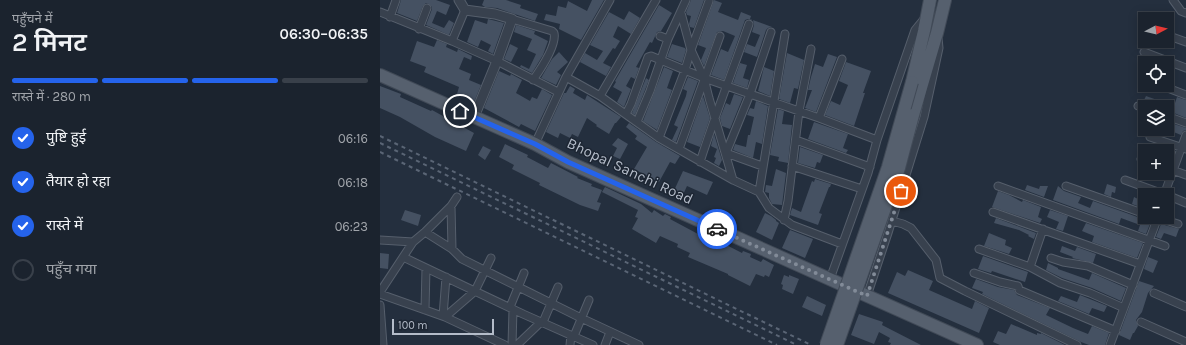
<!DOCTYPE html>
<html lang="hi">
<meta charset="utf-8">
<style>
body{margin:0;font-family:Karla,"Noto Sans Devanagari",sans-serif;background:#282f3a;color:#f1f3f6;height:100vh;display:flex;flex-direction:column;font-size:15px;white-space:nowrap}
*{box-sizing:border-box;margin:0}
p{font-size:13px;color:#a0a4aa}
.icon{flex:none;width:22px;height:22px;fill:none;stroke:currentColor;stroke-width:2;stroke-linecap:round;stroke-linejoin:round}
.map{position:relative;flex:1;overflow:hidden}
.sheet{display:flex;flex-direction:column;background:#1b232e;width:380px}
.sheet>*{flex:none}
.needle{width:26px;rotate:83deg}
.buttons{position:absolute;left:758px;top:12px;display:grid;gap:8px}
.buttons a{display:grid;place-items:center;width:36px;height:36px;border-radius:0px;background:#1b232e;box-shadow:0 2px 10px #0003,0 0 0 1px #39404a;font-size:20px}
.scale{position:absolute;left:12px;bottom:10px;width:102px;box-sizing:border-box;padding-left:4px;border:2px solid #b4bcc9;border-top:0;font-size:11px;line-height:14px;white-space:nowrap;color:#b4bcc9;-webkit-text-stroke:3px #1d2633;paint-order:stroke}
.pin{position:absolute;display:grid;place-items:center;width:34px;height:34px;color:#fff;margin:-17px;border:2px solid #fff;border-radius:50%;box-shadow:0 1px 4px #0007}
.courier{position:absolute;display:grid;place-items:center;width:40px;height:40px;margin:-20px;border:3px solid #2563eb;border-radius:50%;background:#fff;color:#222;box-shadow:0 1px 5px #0007}
.overview em{font-style:normal;font-weight:600}
.overview div{display:flex;flex-direction:column-reverse}
.overview{display:flex;align-items:center;justify-content:space-between;height:68px;padding:0 12px}
h1{font-size:26px;font-weight:600;line-height:30px}
.bar{display:grid;grid-template-columns:repeat(4,1fr);gap:6px 4px;align-content:center;height:48px;padding:0 12px}
.bar i{height:5px;border-radius:3px;background:#39404a}
.bar .selected{background:#2563eb}
.bar p{grid-column:span 4}
ol{padding:0 12px;list-style:none}
li{display:flex;align-items:center;gap:12px;height:44px}
li p{margin-inline-start:auto}
li .icon{padding:4px;border-radius:50%;background:#2563eb;color:#fff;stroke-width:4}
li:last-child{color:#a0a4aa}
li i{width:22px;height:22px;border:2px solid #39404a;border-radius:50%}
main{display:flex;flex:1;min-height:0}
.map>svg:first-child{display:block}
.building{fill:#455162}
.lines{fill:none;stroke-linecap:round;stroke-linejoin:round}
.minor-casing{stroke:#565f6c;stroke-width:9}
.tertiary-casing{stroke:#565f6c;stroke-width:11}
.primary-casing{stroke:#414a57;stroke-width:14}
.minor{stroke:#38414e;stroke-width:7}
.tertiary{stroke:#38414e;stroke-width:9}
.primary{stroke:#56606e;stroke-width:12}
.rail{stroke:#5a6575;stroke-width:2;stroke-dasharray:4 4;stroke-linecap:butt}
.primary-bridge-casing{stroke:#414a57;stroke-width:14;stroke-linecap:butt}
.primary-bridge{stroke:#56606e;stroke-width:12}
.done{stroke:#828b98;stroke-width:4;stroke-dasharray:0 7.2}
.route{stroke:#2563eb;stroke-width:5}
.labels{text-anchor:middle;dominant-baseline:central;stroke-width:3;stroke-linejoin:round;paint-order:stroke}
.street-label{font-size:15px;fill:#b4bcc9;stroke:#1d2633}
</style>
<main>
<section class="sheet">
<div class="overview"><div><h1>2 मिनट</h1><p>पहुँचने में</p></div><em>06:30–06:35</em></div>
<div class="bar"><i class="selected"></i><i class="selected"></i><i class="selected"></i><i></i><p>रास्ते में · 280 m</p></div>
<ol>
<li><svg class="icon" aria-label="check" viewBox="0 0 24 24"><path d="M5 12l5 5 9-10"/></svg>पुष्टि हुई<p>06:16</p></li>
<li><svg class="icon" aria-label="check" viewBox="0 0 24 24"><path d="M5 12l5 5 9-10"/></svg>तैयार हो रहा<p>06:18</p></li>
<li><svg class="icon" aria-label="check" viewBox="0 0 24 24"><path d="M5 12l5 5 9-10"/></svg>रास्ते में<p>06:23</p></li>
<li><i></i>पहुँच गया</li>
</ol>
</section>
<div class="map">
<svg width="806" height="345" viewBox="0 0 806 345">
<rect width="100%" height="100%" fill="#242f3e"/>
<!-- building -->
<path class="building" d="M21 0H56L70 5 66 15 57 11 52 23 64 28 69 20 74 23 69 35 46 25 52 9V7L49 4 46 3 43 6 37 21 17 13Z
M104 0H126L141 5 140 8 158 14 155 21 117 8 105 7 102 5Z
M212 0H224L201 40 179 29 180 24 164 20 166 14 176 16 178 6 186 8 188 1 207 11Z
M311 0H324L314 28 310 27 309 24 311 16 307 15 306 12Z
M334 0 342 3 338 12 358 20 361 12 371 16 370 19 392 27 388 28 386 30 377 57 364 52 367 44 375 47 380 35 372 32 374 25 373 20 368 19 365 20 344 80 331 75 341 49 348 52 355 36 343 31 337 32 324 66 321 60 326 48 318 45Z
M279 5 292 13 281 31 277 32 272 43 270 42 256 67 259 68 255 79 251 77 246 86 251 89 244 107 237 102 242 92 233 87 236 82 235 81Z
M249 11 260 18 251 34 238 26 233 37 240 41 235 49 233 48 223 63 231 67 226 76 200 62 205 53 217 60 223 51 210 45 229 12 244 20Z
M108 19 124 23 113 54 108 51 111 45 101 40 98 47 87 42 95 20 107 24Z
M136 25 155 31 154 34 168 41 163 55 152 73 140 67 141 65 149 69 156 54 147 50 152 39 134 32Z
M57 40 67 44 66 47 77 52 78 49 92 56 91 60 84 57 79 69 91 74 89 80 101 85 94 102 77 94 79 87 44 72 46 67 30 61 37 41 54 47Z
M130 44 138 48 131 62 124 59Z
M292 44 305 48 306 50 302 63 287 57Z
M179 52 188 62 177 72 181 75 176 85 161 78 172 59Z
M407 53 424 60 418 89 414 88 410 103 399 99Z
M448 54 457 57 436 112 425 108 432 90H428L431 77 435 64 443 67Z
M466 62 491 71 483 93H485L474 126 445 115 451 101 460 105 468 85 459 81Z
M360 63 367 65 363 78 369 80 367 88 353 83Z
M284 67 293 71 287 88 292 90 277 130 263 121Z
M384 67 394 71 390 96 378 91Z
M119 71 130 76 131 74 142 80 136 93 150 101 152 97 157 99 162 89 172 95 155 131 141 124 139 127 104 108Z
M308 77 318 81 296 142 292 140 298 127 294 125 306 96 307 91 303 89Z
M266 78 269 80 255 115 252 113Z
M0 86 21 94 20 97 51 111 52 110 94 133 86 151 55 137 20 117 0 108Z
M190 86 195 89 193 93 205 100 207 95 241 117 236 123H235L229 134 216 126 217 125 207 118 198 137 192 134 190 138 180 133 178 138 166 132 184 93H186Z
M354 94 363 97 350 129 342 126 340 118 346 103 350 105Z
M323 96 330 118 320 147 307 142Z
M766 96 794 106 797 97 806 100V118L789 111 790 107H774L763 102Z
M376 101 388 106 382 144 376 142 373 158 353 150 355 144 366 147 368 135H370L374 117 367 115 370 108 374 109Z
M398 109 404 111 402 124 412 125 408 163 398 161 399 157 390 155Z
M434 122 468 134 463 148 468 150 466 153 428 139Z
M249 123 276 142 300 156 295 164 290 162 279 182 254 169 267 147 255 139 257 136 246 127Z
M794 124 806 128V130L803 131 801 135 791 131Z
M334 134 342 160 339 166 334 163 336 158 334 157 337 149 331 146Z
M238 138 248 144 240 159 233 156 237 148 232 145Z
M125 144 148 155 147 157 168 168 171 163 198 177 197 178 212 184 211 186 222 190 217 202 221 203 218 211 200 205 159 185 160 183 132 169 134 165 119 157Z
M103 146 111 150 105 160 98 155Z
M420 147 443 155 440 163 437 162 435 168 418 163Z
M396 169 406 173 402 205 392 204 389 198V193L385 192 386 185 392 186Z
M303 171 333 182 327 195 307 186 301 199 292 195Z
M435 179 451 184 450 187H449L439 213 442 214 438 225 410 215 412 208 421 212 432 181 434 182Z
M727 184 736 187 735 193 732 192 731 197 724 194Z
M647 185 659 189 660 186H668L664 197 645 190Z
M678 186 684 191 701 197 698 203 710 208 713 201 763 219 771 217 772 219 766 234 758 231 760 225 741 218 739 224 673 200Z
M225 187 261 204 272 213 274 210 283 216 285 214 291 217 290 219 318 234 319 231 362 253 363 251 371 254 370 257 381 262 383 259 394 265 389 277 385 275 384 277 376 274 370 286 348 275V274L308 257 310 253 297 247 298 244 280 236 276 243 252 229 258 218 255 217 258 210 222 192Z
M618 191 629 195 642 202 643 200 661 207 658 217 662 219 660 223 612 207Z
M763 192 765 193V209L752 204 754 197 760 200Z
M25 210 41 215 38 226 21 220Z
M670 210 688 216 683 231 676 229 679 222 667 217Z
M385 213 391 216 396 220V221L399 223 392 240 376 232Z
M616 218 656 233 654 239 648 236 649 235 639 230 614 223Z
M706 223 763 243 757 258 712 242 714 236 702 231Z
M781 224 799 229 796 237 784 233 781 239 776 237Z
M410 230 433 239 425 258 402 248Z
M609 233 626 240 625 245 632 248 629 254 604 246Z
M682 246 695 251 697 247 716 254 713 263 692 258 693 257 680 252Z
M0 253 9 254 8 269 0 268Z
M603 256 648 272 645 282 612 271 611 273 598 269Z
M768 257 778 261 773 273 764 269Z
M668 263 678 268V269L709 280 712 273 746 288 741 301 712 288 682 278 666 270Z
M528 270 553 281 549 290 592 309 595 301 609 308 599 333 508 293 517 272 525 276Z
M404 275 409 277V275L419 279 413 294 402 289 403 285 401 284Z
M596 279 618 287 634 290 637 295 670 308 666 315 693 328 708 334 712 326 729 333 725 345H709L701 342 602 294 603 292 592 288Z
M759 281 774 286 768 293 762 312 756 320 758 326 754 333H753L750 340 739 335Z
M700 295 727 306 724 312 712 308 709 314 678 301 681 296 697 302Z
M427 296 446 305 442 316 422 307Z
M479 314 503 322 502 325 541 345H510L511 343 508 342 510 338 499 332 494 344 471 335Z
M631 324 657 335V333L661 334V333L685 345H620L613 342 618 331 626 334Z"/>
<g class="lines">
<defs>
<path id="minor" d="M793 0 801 11 806 13
M0 12 72 41 117 61 178 92
M301 13 311 50 324 78 329 98 353 180
M10 17 16 0
M132 19 172 31 174 33C177 45 160 70 153 80
M39 29 47 8
M280 36 288 39
M792 37 806 42
M72 41 85 10
M764 52 806 68
M186 77 220 96 279 138 353 180 379 192 389 208 412 225 462 244
M763 78 765 79
M780 85 806 95
M220 96 276 0
M758 106 765 108
M246 114 251 104 268 57 271 56 324 78 439 118 497 140
M787 116 806 123
M439 118 462 59
M257 122 270 91 288 39 306 0
M770 137 806 149
M279 138 305 70 311 50 329 1
M416 140 490 167
M155 144 186 77 230 0
M299 149 340 36
M761 159 765 160
M320 162C335 115 353 70 369 24
M382 166 346 153 370 94 391 32
M412 166 482 189
M787 168 806 175
M745 180 786 195
M618 186 785 246
M686 186 765 214
M379 192 405 34
M784 195 806 135
M787 195 806 203
M71 206 72 249
M613 212 760 264
M776 217 798 224
M404 220 408 201 419 111 431 49
M512 221 523 224 531 228 556 260 560 278 585 291 697 345
M45 232 72 249 82 259 199 317 259 345
M0 240 33 242
M599 249 650 267 680 283 710 293 744 308
M23 257 143 314 213 345
M671 258 683 262 708 266 753 285
M650 267 663 229
M594 273 620 282 638 286 639 290 736 331
M450 279 488 173 497 140 535 30 544 19
M0 292 33 242 45 232 71 206 77 197
M774 293 806 307
M0 294 65 317 125 345
M487 296 508 233 544 117 559 48 558 38
M0 305 3 345
M130 307 144 273
M45 310 46 268
M63 316 66 277
M65 317 95 291 111 258
M163 322 178 287
M761 322 806 342
M194 336 209 300
M132 345 133 309
M137 345 161 322
M190 345 191 335
M225 345 230 332
M730 345 778 217"/>
<path id="tertiary" d="M79 0 85 10 115 14 132 19 117 61 94 117"/>
<path id="primary" d="M0 75 155 144 188 162 597 345
M532 82 544 31 550 0
M533 115 557 33 565 0"/>
</defs>
<!-- minor casing -->
<use href="#minor" class="minor-casing"/>
<!-- tertiary casing -->
<use href="#tertiary" class="tertiary-casing"/>
<!-- primary casing -->
<use href="#primary" class="primary-casing"/>
<!-- minor -->
<use href="#minor" class="minor"/>
<!-- tertiary -->
<use href="#tertiary" class="tertiary"/>
<!-- primary -->
<use href="#primary" class="primary"/>
<!-- rail -->
<path class="rail" d="M0 136 431 345
M0 143 417 345
M0 152 397 345"/>
<defs>
<path id="primary-bridge" d="M446 345 508 167 532 82
M457 345 519 168 533 115"/>
</defs>
<!-- primary-bridge casing -->
<use href="#primary-bridge" class="primary-bridge-casing"/>
<!-- primary-bridge -->
<use href="#primary-bridge" class="primary-bridge"/>
</g>
<g class="lines">
<!-- done -->
<path class="done" d="M337 229 487 296 521 191"/>
<!-- route -->
<path class="route" d="M80 111 155 144 188 162 337 229"/>
</g>
<g class="labels">
<!-- street labels -->
<g class="street-label">
<text transform="translate(250 171) rotate(25)">Bhopal Sanchi Road</text>
</g>
</g>
</svg>
<div class="buttons">
<a><svg class="needle" viewBox="-14 -14 28 28"><path d="M0-13l5 13h-10z" fill="#e53935"/><path d="M0 13l5-13h-10z" fill="#a0a4aa"/></svg></a>
<a><svg class="icon" aria-label="locate" viewBox="0 0 24 24"><circle cx="12" cy="12" r="6"/><path d="M12 2v4M12 18v4M2 12h4M18 12h4"/></svg></a>
<a><svg class="icon" aria-label="layers" viewBox="0 0 24 24"><path d="M12 4l9 5-9 5-9-5zM3 14l9 5 9-5"/></svg></a>
<a>+</a>
<a>−</a>
</div>
<div class="scale">100 m</div>
<div class="pin" style="left:521px;top:191px;background:#ea580c"><svg class="icon" aria-label="bag" viewBox="0 0 24 24"><path d="M5 8h14l-1 12H6zM9 8a3 3 0 0 1 6 0"/></svg></div>
<div class="pin" style="left:80px;top:111px;background:#1f2937"><svg class="icon" aria-label="home" viewBox="0 0 24 24"><path d="M3 11l9-7 9 7M6 9v11h12V9"/></svg></div>
<div class="courier" style="left:337px;top:229px"><svg class="icon" aria-label="car" viewBox="0 0 24 24"><path d="M5 17H2v-5l4-1 3-4h7l3 4 3 1v5h-3M9 17h6M6 11h13"/><circle cx="7" cy="17" r="2"/><circle cx="17" cy="17" r="2"/></svg></div>
</div>
</main>
